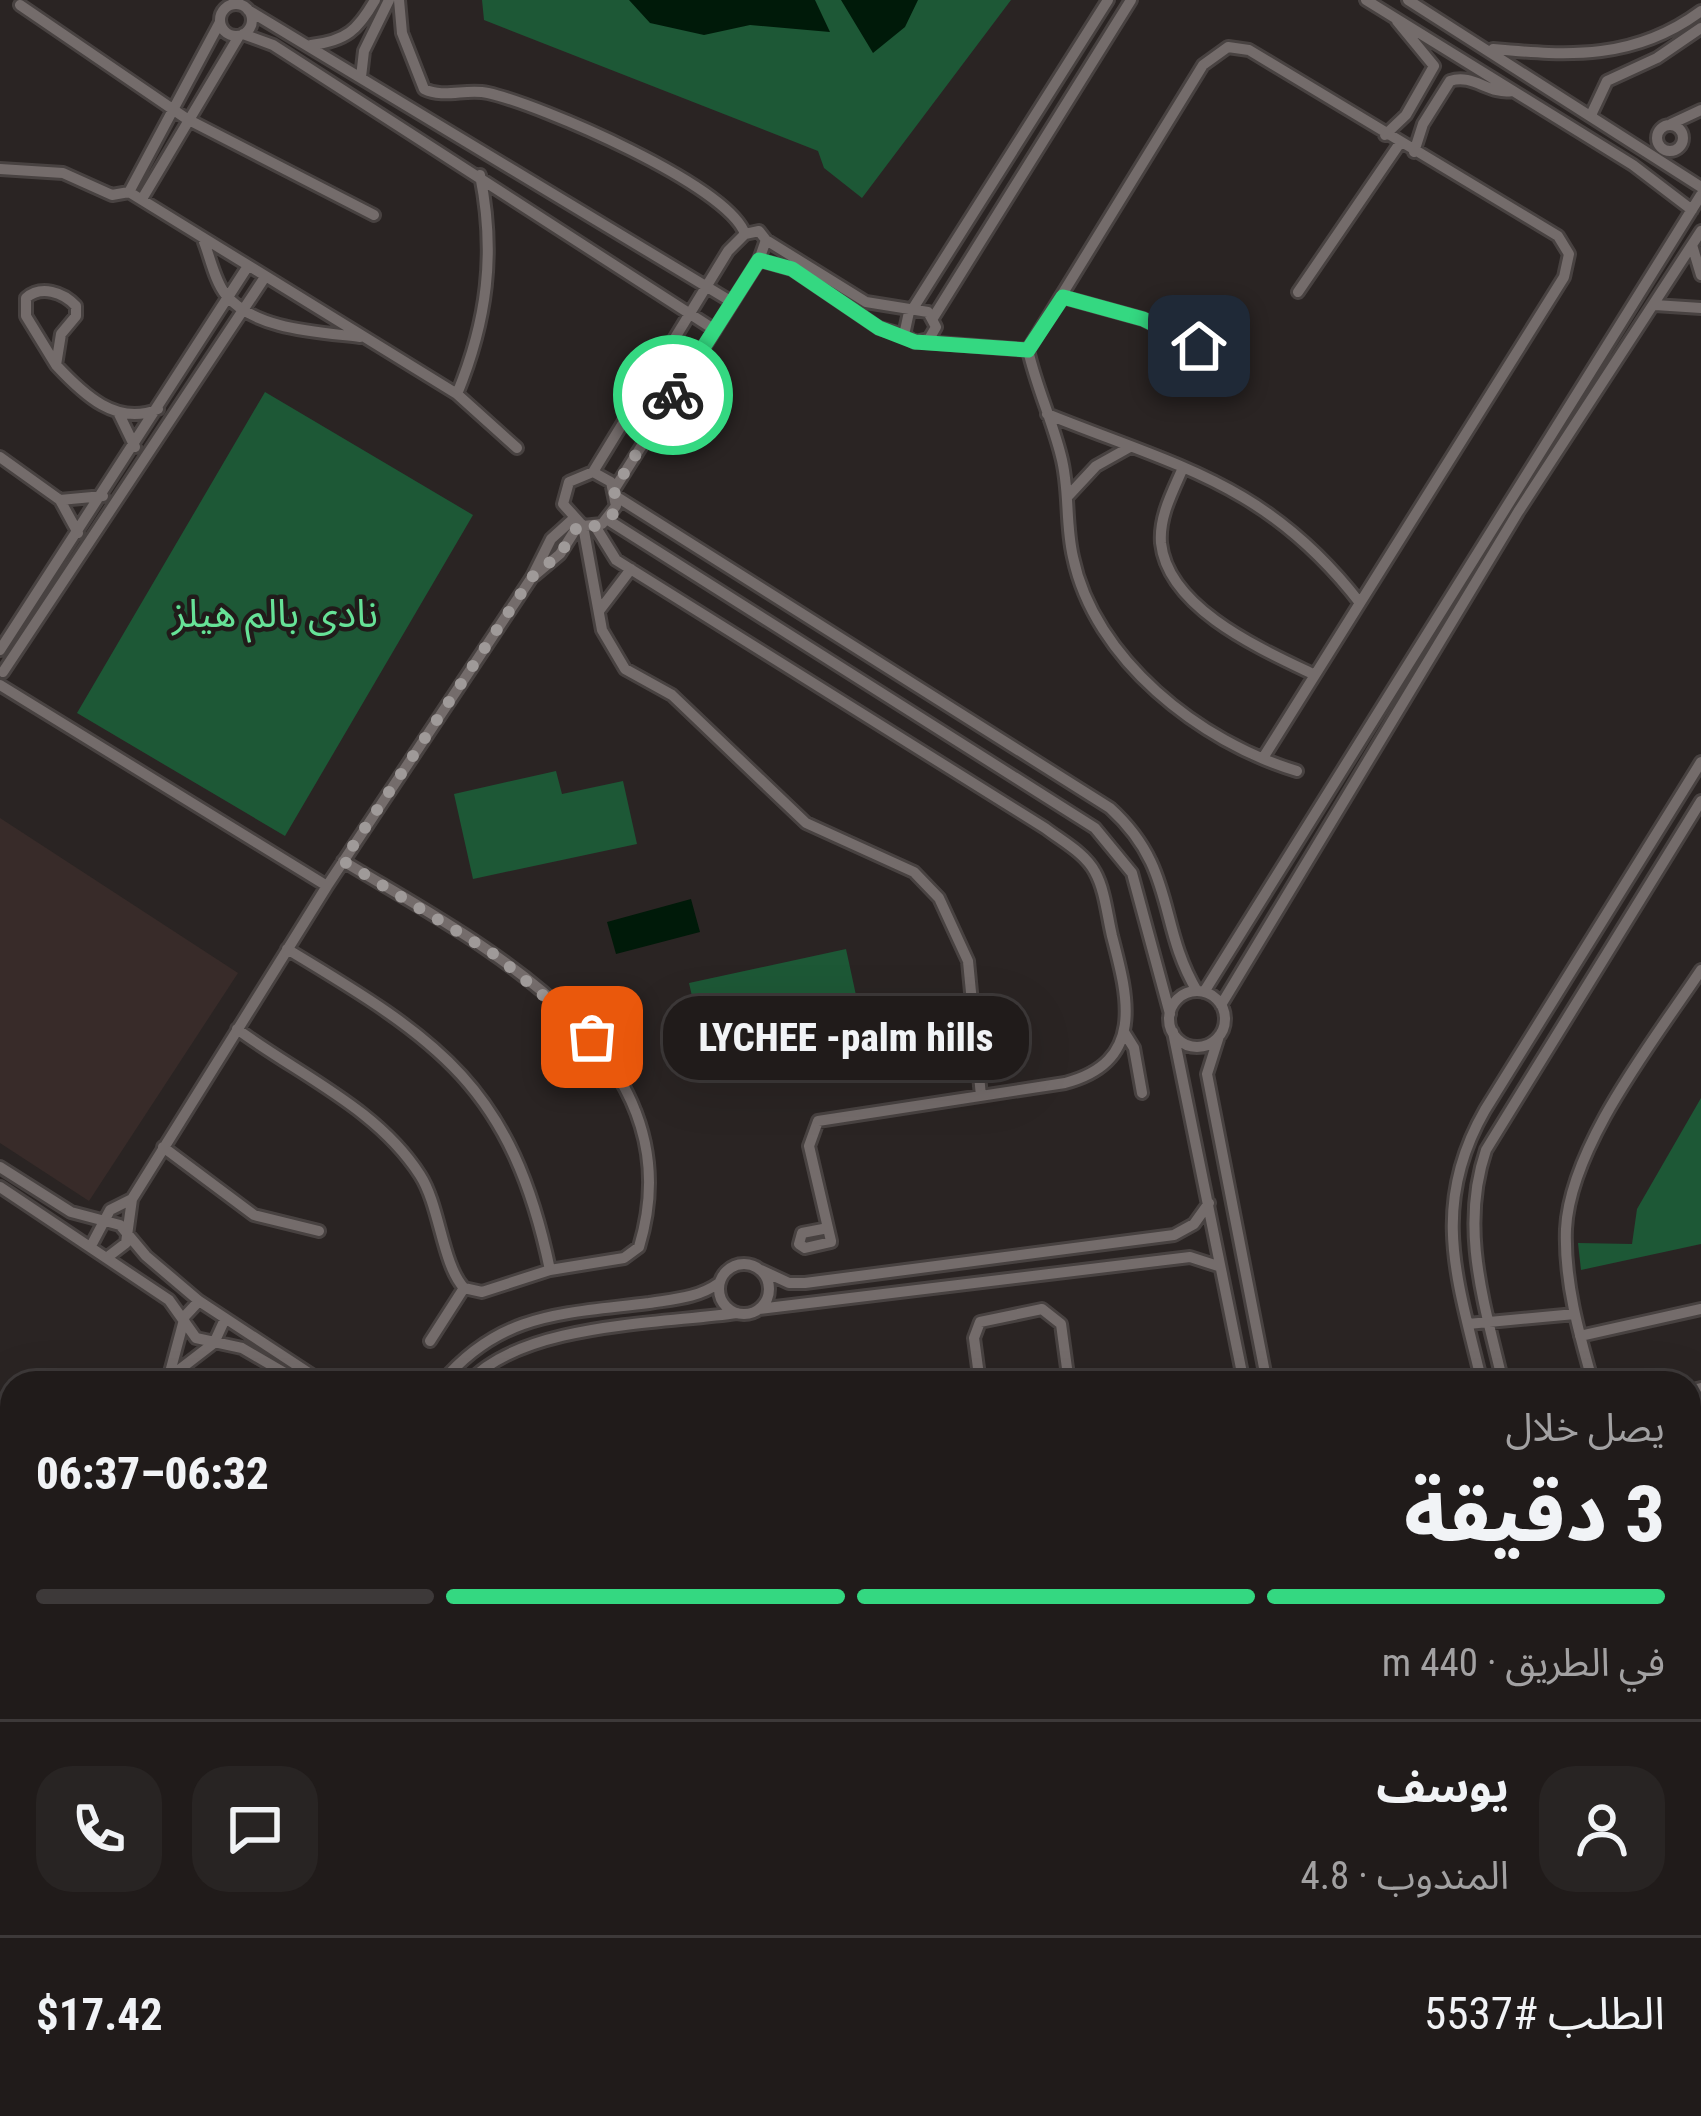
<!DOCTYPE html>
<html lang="ar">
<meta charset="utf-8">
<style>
body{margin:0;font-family:"Roboto Condensed","Noto Sans Arabic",sans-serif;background:#282423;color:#f1f3f6;direction:rtl;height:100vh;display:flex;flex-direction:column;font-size:45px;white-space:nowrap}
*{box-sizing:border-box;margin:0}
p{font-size:39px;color:#a2a1a2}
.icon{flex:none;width:66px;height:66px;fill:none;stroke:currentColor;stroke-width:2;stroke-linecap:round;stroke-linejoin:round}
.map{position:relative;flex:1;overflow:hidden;direction:ltr}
.sheet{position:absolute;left:0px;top:1371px;width:1701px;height:747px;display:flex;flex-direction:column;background:#201b1a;border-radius:36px 36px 0 0;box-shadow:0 12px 48px #0002,0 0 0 3px #3d3939;direction:rtl}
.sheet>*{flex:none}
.pin{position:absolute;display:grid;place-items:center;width:102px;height:102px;color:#fff;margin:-51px;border-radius:24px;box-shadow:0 6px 18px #0006}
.courier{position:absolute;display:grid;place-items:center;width:120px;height:120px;margin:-60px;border:9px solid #34d881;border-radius:50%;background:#fff;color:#222;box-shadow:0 3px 15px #0007}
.bubble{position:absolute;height:84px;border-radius:36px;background:#201b1a;box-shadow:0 12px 48px #0002,0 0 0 3px #3d3939;font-size:39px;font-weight:800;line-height:84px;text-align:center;direction:rtl}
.summary em{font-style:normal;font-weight:800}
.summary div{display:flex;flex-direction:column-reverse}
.summary{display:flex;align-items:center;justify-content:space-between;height:204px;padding:0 36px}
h1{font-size:78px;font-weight:800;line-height:90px}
.bar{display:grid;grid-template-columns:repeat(4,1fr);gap:18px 12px;align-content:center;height:144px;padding:0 36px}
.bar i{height:15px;border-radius:9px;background:#3d3939}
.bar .on{background:#34d881}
.bar p{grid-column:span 4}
.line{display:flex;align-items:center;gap:30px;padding:0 36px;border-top:3px solid #3d3939}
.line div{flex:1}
.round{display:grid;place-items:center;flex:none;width:126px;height:126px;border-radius:36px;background:#282423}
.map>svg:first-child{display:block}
.built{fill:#382b29}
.green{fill:#1d5836}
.water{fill:#001a09}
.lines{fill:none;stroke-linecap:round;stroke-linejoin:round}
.minor-casing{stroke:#484241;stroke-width:16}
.minor{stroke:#746c6b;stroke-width:10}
.done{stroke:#9f9a99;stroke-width:12;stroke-dasharray:0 21.6}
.route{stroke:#34d881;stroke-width:15}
.labels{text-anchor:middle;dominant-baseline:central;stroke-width:9;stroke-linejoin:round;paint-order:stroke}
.park-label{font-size:39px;fill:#66e297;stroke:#211b1a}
</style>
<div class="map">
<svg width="1701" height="2116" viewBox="0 0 1701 2116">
<rect width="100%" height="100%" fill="#2a2423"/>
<!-- built -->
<path class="built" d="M0 818 238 973 89 1201 0 1143Z"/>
<!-- green -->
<path class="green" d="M482 0H1011L862 198 824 168 818 151 484 20Z
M265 392 473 515 285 836 77 713Z
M556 771 562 794 623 781 637 844 473 879 454 794Z
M846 949 867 1046 711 1080 689 983Z
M1701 1098V1244L1581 1270 1578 1243 1632 1244 1637 1209Z"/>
<!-- water -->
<path class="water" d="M629 0H815L830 32 750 25 704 35 650 23Z
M841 0H918L905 27 873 53Z
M691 899 700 932 616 954 607 922Z"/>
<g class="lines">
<defs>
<path id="minor" d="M399 0 402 33 424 89C444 99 466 88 488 93 541 105 728 185 745 234
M1366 0 1633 165 1692 210
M1408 0 1701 187
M220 20a16 16 0 1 1 32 0a16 16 0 1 1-32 0Z
M20 5 187 119 374 215
M248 10 732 302
M243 34 273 45 715 330
M311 45C346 41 358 30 375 0
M1493 49C1570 56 1635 60 1701 11
M361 77 364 51 389 0
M1591 115 1607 81 1657 58 1701 28
M1671 124 1701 110
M1657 138a13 13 0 1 1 26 0a13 13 0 1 1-26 0Z
M1385 135 1406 115 1434 66 1397 21
M1414 152 1423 124 1450 81C1473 73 1489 95 1512 91
M0 169 63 173 112 195 129 192 457 394 517 448
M129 192 220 22
M142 199 239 36
M766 240 866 302 928 312 936 327 929 339 915 342 904 335 909 312
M204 242C210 257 215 282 226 295 255 330 319 332 360 337
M1692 245 1701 275
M759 260 792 269 879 328 904 335
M1298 292 1400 143
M1063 297 1143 319 1199 346
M1655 305 1701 308
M912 310 1108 0
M933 318 1131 0
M925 342 1028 350
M56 365 26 316V298C41 285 63 292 76 306V316L61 334 56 365C83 394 117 427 158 409
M457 394C487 321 496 253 480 175
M119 414 135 447
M1047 414C1179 467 1268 484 1360 603
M0 457 60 500 78 533
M1182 470C1172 493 1159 517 1161 543 1168 609 1263 650 1315 675
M593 472 728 251 745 234 759 231 766 240 759 260 615 488
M1069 495 1096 466 1130 447
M617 497 1110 808C1177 869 1157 924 1197 991
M60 500 103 496
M608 520 1095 828 1132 873 1170 1014
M583 526 602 524 616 506 611 482 593 472 569 482 563 504 583 526 602 630 625 669 672 695 806 823 914 872 939 898 968 961 981 1096
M595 526 616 560 1045 828C1062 841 1085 853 1095 872 1105 890 1107 915 1112 936 1128 997 1146 1062 1065 1083L818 1121 809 1146 831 1241V1242L805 1248 799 1244 802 1233 828 1228
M535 575 560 554 579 524
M599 611 631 569
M0 650 248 266
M3 672 265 277
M0 685 327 886
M1263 758 1564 277 1569 254 1558 236 1249 50 1228 47 1203 65 1028 350C1036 386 1052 420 1061 456 1070 489 1065 523 1073 557 1094 659 1200 742 1297 771
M287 949C439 1040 512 1087 550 1270
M1169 1019a28 28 0 1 1 56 0a28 28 0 1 1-56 0Z
M1204 992 1701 195
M1221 1005 1518 512 1701 231
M237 1029C299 1075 377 1108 420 1175 440 1206 442 1264 464 1288L482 1292 550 1270 624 1258 639 1247C699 1050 478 943 343 861
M1124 1032 1134 1048 1142 1093
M1173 1032 1244 1383
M1219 1036 1207 1074 1267 1383
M163 1147 254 1215 319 1231
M0 1167 71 1212 120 1225 146 1256 199 1301 324 1383
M0 1187 169 1300 196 1338 242 1348 302 1383
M92 1244 110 1210 132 1199
M109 1256 126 1243 132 1199 327 886 532 577 551 539 572 520
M719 1289a25 25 0 1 1 50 0a25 25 0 1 1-50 0Z
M761 1270 789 1283H805L1174 1235 1194 1224 1209 1203
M759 1309 1190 1257 1218 1266
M1468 1324 1575 1314
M1580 1336 1701 1309
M430 1341 464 1288
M169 1376 185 1316 199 1301
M162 1383 214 1343 225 1319
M441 1383C501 1312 562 1314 649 1303 674 1299 698 1298 719 1283
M468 1383C522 1323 659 1324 737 1313
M816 1383H822
M980 1383 974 1338 980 1322 1042 1309 1061 1324 1069 1383
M1482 1383C1458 1281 1429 1207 1485 1110L1701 762
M1503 1383C1485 1305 1459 1229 1486 1150L1701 801
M1593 1383C1579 1334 1564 1281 1566 1229 1570 1146 1655 1039 1701 970
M1689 1391 1701 1388
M0 1430 12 1431
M1689 1469 1701 1467
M1689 1490 1701 1494
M0 1611 12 1617
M0 1685 12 1690
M1689 1697 1701 1695
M1689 1772 1701 1769
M1689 1788 1701 1785
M0 1792 12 1788
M1689 1884 1701 1867
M0 1918 12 1916
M1689 1920 1701 1970
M0 1934 12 1931
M665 2106 681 2116
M891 2106 906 2116
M928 2106 944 2116
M1191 2106 1192 2116
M1321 2106 1324 2116
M1369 2106 1371 2116
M1408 2106V2116
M1433 2106 1435 2116
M1648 2106 1650 2116
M1668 2106 1670 2116
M0 2107 119 2116"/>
</defs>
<!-- minor casing -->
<use href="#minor" class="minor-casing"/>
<!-- minor -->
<use href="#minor" class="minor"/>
</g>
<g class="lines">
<!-- done -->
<path class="done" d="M592 1037 497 956 343 861 532 577 560 554 579 524 595 526 613 514 615 488 673 395"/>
<!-- route -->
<path class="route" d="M673 395 759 260 792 269 879 328 915 342 1028 350 1063 297 1143 319 1199 346"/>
</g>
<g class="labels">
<!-- park labels -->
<g class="park-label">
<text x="275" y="614">نادى بالم هيلز</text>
</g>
</g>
</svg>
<div class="pin" style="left:592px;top:1037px;background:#ea580c"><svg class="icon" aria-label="bag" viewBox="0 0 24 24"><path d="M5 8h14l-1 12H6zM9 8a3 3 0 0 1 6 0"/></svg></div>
<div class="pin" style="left:1199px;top:346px;background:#1f2937"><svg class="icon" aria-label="home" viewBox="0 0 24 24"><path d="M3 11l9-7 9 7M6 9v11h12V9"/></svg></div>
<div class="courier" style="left:673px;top:395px"><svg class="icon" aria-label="bike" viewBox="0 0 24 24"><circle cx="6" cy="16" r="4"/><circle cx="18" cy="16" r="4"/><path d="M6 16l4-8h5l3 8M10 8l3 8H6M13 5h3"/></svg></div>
<div class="bubble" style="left:663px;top:996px;width:366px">LYCHEE -palm hills</div>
<section class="sheet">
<div class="summary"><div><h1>3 دقيقة</h1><p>يصل خلال</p></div><em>06:32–06:37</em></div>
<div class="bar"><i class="on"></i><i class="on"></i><i class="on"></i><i></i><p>في الطريق · 440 m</p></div>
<div class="line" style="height:216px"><a class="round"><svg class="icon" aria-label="person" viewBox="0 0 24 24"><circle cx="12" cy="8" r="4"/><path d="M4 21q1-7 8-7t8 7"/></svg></a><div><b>يوسف</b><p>المندوب · 4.8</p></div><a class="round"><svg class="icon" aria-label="chat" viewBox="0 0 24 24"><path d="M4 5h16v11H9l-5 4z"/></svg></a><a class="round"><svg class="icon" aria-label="phone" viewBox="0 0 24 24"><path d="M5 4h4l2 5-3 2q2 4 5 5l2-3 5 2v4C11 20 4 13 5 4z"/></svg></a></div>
<div class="line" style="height:156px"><div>الطلب #5537</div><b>$17.42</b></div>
</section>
</div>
